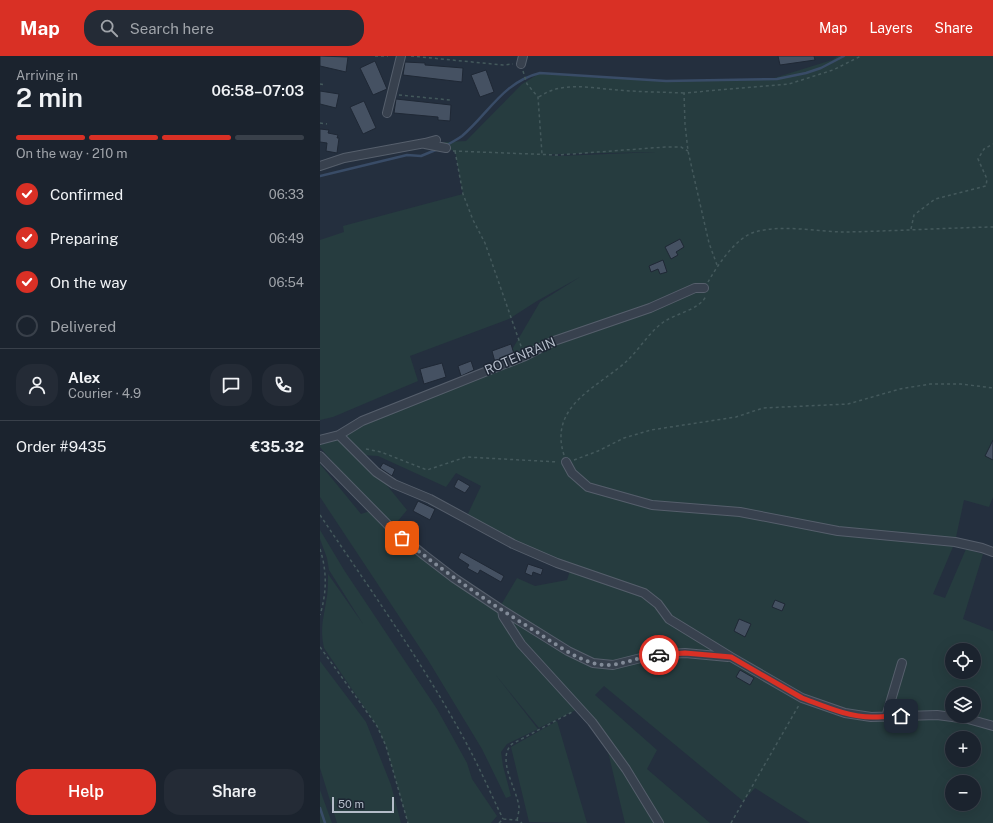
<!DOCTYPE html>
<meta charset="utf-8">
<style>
body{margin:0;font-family:"Public Sans",sans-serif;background:#242b36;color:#f1f3f6;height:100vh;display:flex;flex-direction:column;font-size:15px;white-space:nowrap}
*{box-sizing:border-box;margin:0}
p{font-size:13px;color:#a0a4aa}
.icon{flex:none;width:22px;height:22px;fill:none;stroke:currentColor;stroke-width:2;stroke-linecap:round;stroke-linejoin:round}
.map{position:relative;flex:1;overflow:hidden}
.panel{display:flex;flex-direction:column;background:#1b232e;width:320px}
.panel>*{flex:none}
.controls{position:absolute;left:625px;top:587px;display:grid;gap:8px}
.controls a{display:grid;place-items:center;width:36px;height:36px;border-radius:50%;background:#1b232e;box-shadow:0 4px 16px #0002,0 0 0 1px #39404a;font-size:20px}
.scale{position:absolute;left:12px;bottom:10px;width:62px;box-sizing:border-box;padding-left:4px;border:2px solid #b4bcc9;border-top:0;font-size:11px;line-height:14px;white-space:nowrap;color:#b4bcc9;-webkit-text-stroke:3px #1d2633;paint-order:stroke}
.pin{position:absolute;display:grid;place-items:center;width:34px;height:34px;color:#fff;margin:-17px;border-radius:8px;box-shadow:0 2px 6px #0006}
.courier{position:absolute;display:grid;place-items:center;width:40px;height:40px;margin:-20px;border:3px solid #d93025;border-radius:50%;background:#fff;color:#222;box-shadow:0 1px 5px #0007}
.overview em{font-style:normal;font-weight:600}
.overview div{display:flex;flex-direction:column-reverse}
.overview{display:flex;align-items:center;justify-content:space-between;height:68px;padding:0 16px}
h1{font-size:26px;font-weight:600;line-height:30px}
.bar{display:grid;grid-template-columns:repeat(4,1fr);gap:6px 4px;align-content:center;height:48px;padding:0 16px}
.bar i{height:5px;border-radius:3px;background:#39404a}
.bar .current{background:#d93025}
.bar p{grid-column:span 4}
.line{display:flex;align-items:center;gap:10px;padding:0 16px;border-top:1px solid #39404a}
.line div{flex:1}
.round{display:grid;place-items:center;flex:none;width:42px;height:42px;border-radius:16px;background:#242b36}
ol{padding:0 16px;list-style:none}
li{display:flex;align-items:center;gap:12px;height:44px}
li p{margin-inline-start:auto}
li .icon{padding:4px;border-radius:50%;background:#d93025;color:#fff;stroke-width:4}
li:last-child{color:#a0a4aa}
li i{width:22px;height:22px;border:2px solid #39404a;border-radius:50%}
.cta{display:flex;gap:8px;margin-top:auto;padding:8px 16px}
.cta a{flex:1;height:46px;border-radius:16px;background:#d93025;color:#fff;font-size:16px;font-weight:600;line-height:46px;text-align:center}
.cta a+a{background:#242b36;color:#f1f3f6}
header{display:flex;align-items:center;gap:24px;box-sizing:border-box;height:56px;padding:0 20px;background:#d93025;color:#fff}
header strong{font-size:19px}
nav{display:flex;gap:22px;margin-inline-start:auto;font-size:14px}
.search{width:280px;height:36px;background:#242b36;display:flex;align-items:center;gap:10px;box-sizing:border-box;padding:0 14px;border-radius:16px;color:#a0a4aa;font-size:15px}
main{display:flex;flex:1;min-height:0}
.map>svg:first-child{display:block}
.green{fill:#263c3f;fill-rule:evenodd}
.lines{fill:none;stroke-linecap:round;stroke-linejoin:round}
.stream{stroke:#394c67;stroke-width:2.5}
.building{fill:#455162;stroke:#1f2835}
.minor-casing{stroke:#565f6c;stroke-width:10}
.path{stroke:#44595c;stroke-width:1.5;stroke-dasharray:3 3;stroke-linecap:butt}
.minor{stroke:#38414e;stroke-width:8}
.done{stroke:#828b98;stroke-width:4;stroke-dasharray:0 7.2}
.route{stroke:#d93025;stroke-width:5}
.labels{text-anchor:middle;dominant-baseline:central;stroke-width:3;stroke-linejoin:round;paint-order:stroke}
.street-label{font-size:13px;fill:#b4bcc9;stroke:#1d2633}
</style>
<header>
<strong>Map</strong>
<div class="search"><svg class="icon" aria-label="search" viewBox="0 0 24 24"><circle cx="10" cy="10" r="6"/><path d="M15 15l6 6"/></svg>Search here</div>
<nav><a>Map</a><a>Layers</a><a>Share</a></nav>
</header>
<main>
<section class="panel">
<div class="overview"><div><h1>2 min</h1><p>Arriving in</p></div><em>06:58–07:03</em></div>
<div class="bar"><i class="current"></i><i class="current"></i><i class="current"></i><i></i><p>On the way · 210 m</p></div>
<ol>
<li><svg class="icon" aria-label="check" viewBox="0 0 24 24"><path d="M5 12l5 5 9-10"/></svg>Confirmed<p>06:33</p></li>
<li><svg class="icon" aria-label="check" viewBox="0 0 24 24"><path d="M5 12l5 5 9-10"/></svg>Preparing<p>06:49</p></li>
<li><svg class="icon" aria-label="check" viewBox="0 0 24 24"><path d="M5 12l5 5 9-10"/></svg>On the way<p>06:54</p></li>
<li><i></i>Delivered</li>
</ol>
<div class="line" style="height:72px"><a class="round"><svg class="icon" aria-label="person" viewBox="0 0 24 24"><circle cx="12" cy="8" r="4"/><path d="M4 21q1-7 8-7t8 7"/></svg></a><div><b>Alex</b><p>Courier · 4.9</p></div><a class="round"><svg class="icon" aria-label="chat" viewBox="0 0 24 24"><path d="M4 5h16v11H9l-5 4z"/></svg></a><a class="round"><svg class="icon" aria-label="phone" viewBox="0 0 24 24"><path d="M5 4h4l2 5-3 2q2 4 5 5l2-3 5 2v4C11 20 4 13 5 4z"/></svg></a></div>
<div class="line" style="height:52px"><div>Order #9435</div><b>€35.32</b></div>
<div class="cta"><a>Help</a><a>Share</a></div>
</section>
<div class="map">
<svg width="673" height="767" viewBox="0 0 673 767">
<rect width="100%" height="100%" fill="#242f3e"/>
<!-- green -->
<path class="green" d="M518 0H673V441L669 451 644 444 635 486 613 538 625 542 646 493 663 498 643 563 673 575V767H490L435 732 423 745 284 630 275 639 337 694 327 713 390 767H305L285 683 260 652 219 672 175 618 218 673 187 688 181 696 183 710 191 740 186 742 162 693 108 604 0 441V408L41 458 53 454 0 391V389L17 382 56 416 87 454 72 472 104 499 181 549 197 522 215 530 247 524 251 512 193 488 146 462 161 430 136 417 126 431 58 400 42 399 19 379 31 372 183 309 220 246 260 221 217 245 189 263 90 300 98 325 13 361 0 364V184L24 176 23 170 143 138 135 95 105 87 146 85 202 28 220 17 346 25 451 23 512 4ZM336 96 238 100 226 99 238 98ZM632 594H654V616H632ZM632 638H654V660H632ZM632 682H654V704H632ZM632 726H654V748H632Z
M0 474 24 514 117 653 147 707 152 723 177 760 171 767H88L66 690 57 670 4 592C0 573 3 565 6 546 8 537 8 528 8 518L43 568 9 514 7 502 0 483Z
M0 605 46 666 71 729 81 767H17L0 712Z
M237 665 267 767 209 766 191 691Z
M0 734 12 767H0Z"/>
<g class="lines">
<!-- stream -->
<path class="stream" d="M126 90C131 86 137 84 142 80 169 57 183 26 220 17L346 25 457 23 486 17 501 12 524 0
M0 120 87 99 101 100 118 93
M0 752 5 767"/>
</g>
<!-- building -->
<path class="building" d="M0 0 28 1 26 16 0 10Z
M458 0H494L495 4 460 9Z
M55 5 67 33 53 39 40 12Z
M85 6 105 7V9L143 12 142 26 83 19Z
M166 14 174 36 160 41 151 19Z
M0 35 19 38 16 52 0 48Z
M76 43 131 49 130 65 118 64V61L74 57Z
M44 45 56 72 43 78 30 51Z
M0 73 9 74 8 77 18 79 17 82H19L17 97 6 95 7 87 0 86Z
M360 183 364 191 356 196 358 199 351 203 345 191Z
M343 204 347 216 340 218 338 213 331 216 329 210Z
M191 288 194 298 175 306 172 295Z
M151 305 154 314 141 320 138 310Z
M122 307 126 321 104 328 100 313Z
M673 384V404L665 400Z
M63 407 75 413 72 420 60 412Z
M138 423 150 430 145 437 134 431Z
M98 445 115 453 110 464 93 455Z
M141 496 184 520 181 526 160 514 158 518 147 512 149 509 138 502Z
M208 508 223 513 221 519 213 516 212 520 205 517Z
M455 544 465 548 462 555 452 551Z
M419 563 431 568 425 581 414 575Z
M420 614 434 622 430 629 416 621Z"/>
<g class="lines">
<defs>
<path id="minor" d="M201 8 203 0
M67 57 81 0
M105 88 126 92
M0 110 24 102 105 87 116 84
M19 379 42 365 205 300 234 285 330 252 375 232H384
M0 384 19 379 56 416 74 428 110 443 193 488 237 507 324 537 338 548 349 563 411 601 482 642 525 657 551 661 617 659 648 663 673 670
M0 400 72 473 104 499 134 522 182 554 248 595 273 607 293 609 333 599 365 597 408 601
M246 406 252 417 268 431 332 449 420 456 518 475 635 486 662 492 673 496
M182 554 183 560 201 588 272 666 306 713 339 767
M566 661 582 607"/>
</defs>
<!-- minor casing -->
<use href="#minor" class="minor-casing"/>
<!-- path -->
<path class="path" d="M55 0H68
M91 0 183 9 193 8
M203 15 207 28 218 41 222 98
M0 28 5 29
M79 39 130 44
M219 41C241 25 271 32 297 34 319 36 342 36 364 37
M0 67 7 68
M133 95 238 99 345 91H361L368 95
M135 95 143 138 153 164 165 187 202 293
M591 173 594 159 615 143 666 130 667 123 658 103 664 93 673 88
M397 209 389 187 368 95 365 68 364 37 469 28 513 14 541 0
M388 226C397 210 416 181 435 176 462 168 498 176 526 176 575 175 624 172 673 171
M46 393 61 396 107 414 146 401 238 406
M244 399C228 349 279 331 308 304 321 291 330 275 345 265 358 257 380 253 386 240
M254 404 278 395 304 382 331 374 416 361 443 352 528 348 580 333 610 328H641L673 332
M0 459C49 532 101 604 143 681 158 708 170 736 183 763
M0 493C7 515 7 536 0 559
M0 591 57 670 66 690 88 767
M197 764C198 760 199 755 199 751 197 733 176 703 192 688L252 656
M179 767 183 763 197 764 202 767
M411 767 479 649"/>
<!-- minor -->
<use href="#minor" class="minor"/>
</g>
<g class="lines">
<!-- done -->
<path class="done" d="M82 482C124 516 168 546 215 575 233 586 252 601 273 607 296 614 316 600 339 599"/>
<!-- route -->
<path class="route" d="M339 599 365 597 411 601 482 642C504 650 528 661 552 661 562 661 571 660 581 660"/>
</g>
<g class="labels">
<!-- street labels -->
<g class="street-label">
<text transform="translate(200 300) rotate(-23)">ROTENRAIN</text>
</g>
</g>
</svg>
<div class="controls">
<a><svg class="icon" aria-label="locate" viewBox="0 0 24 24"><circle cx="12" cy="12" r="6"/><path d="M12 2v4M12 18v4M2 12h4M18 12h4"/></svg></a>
<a><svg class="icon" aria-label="layers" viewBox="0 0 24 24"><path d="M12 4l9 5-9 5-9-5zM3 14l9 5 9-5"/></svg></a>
<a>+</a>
<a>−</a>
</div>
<div class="scale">50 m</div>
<div class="pin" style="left:82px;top:482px;background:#ea580c"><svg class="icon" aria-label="bag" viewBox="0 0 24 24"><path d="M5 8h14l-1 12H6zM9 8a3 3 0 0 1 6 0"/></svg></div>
<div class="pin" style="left:581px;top:660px;background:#1f2937"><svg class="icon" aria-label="home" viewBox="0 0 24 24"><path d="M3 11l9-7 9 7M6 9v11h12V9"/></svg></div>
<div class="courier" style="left:339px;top:599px"><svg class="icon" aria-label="car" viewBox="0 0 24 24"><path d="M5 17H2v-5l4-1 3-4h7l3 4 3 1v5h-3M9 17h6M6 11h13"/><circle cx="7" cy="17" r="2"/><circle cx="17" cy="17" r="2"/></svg></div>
</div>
</main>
